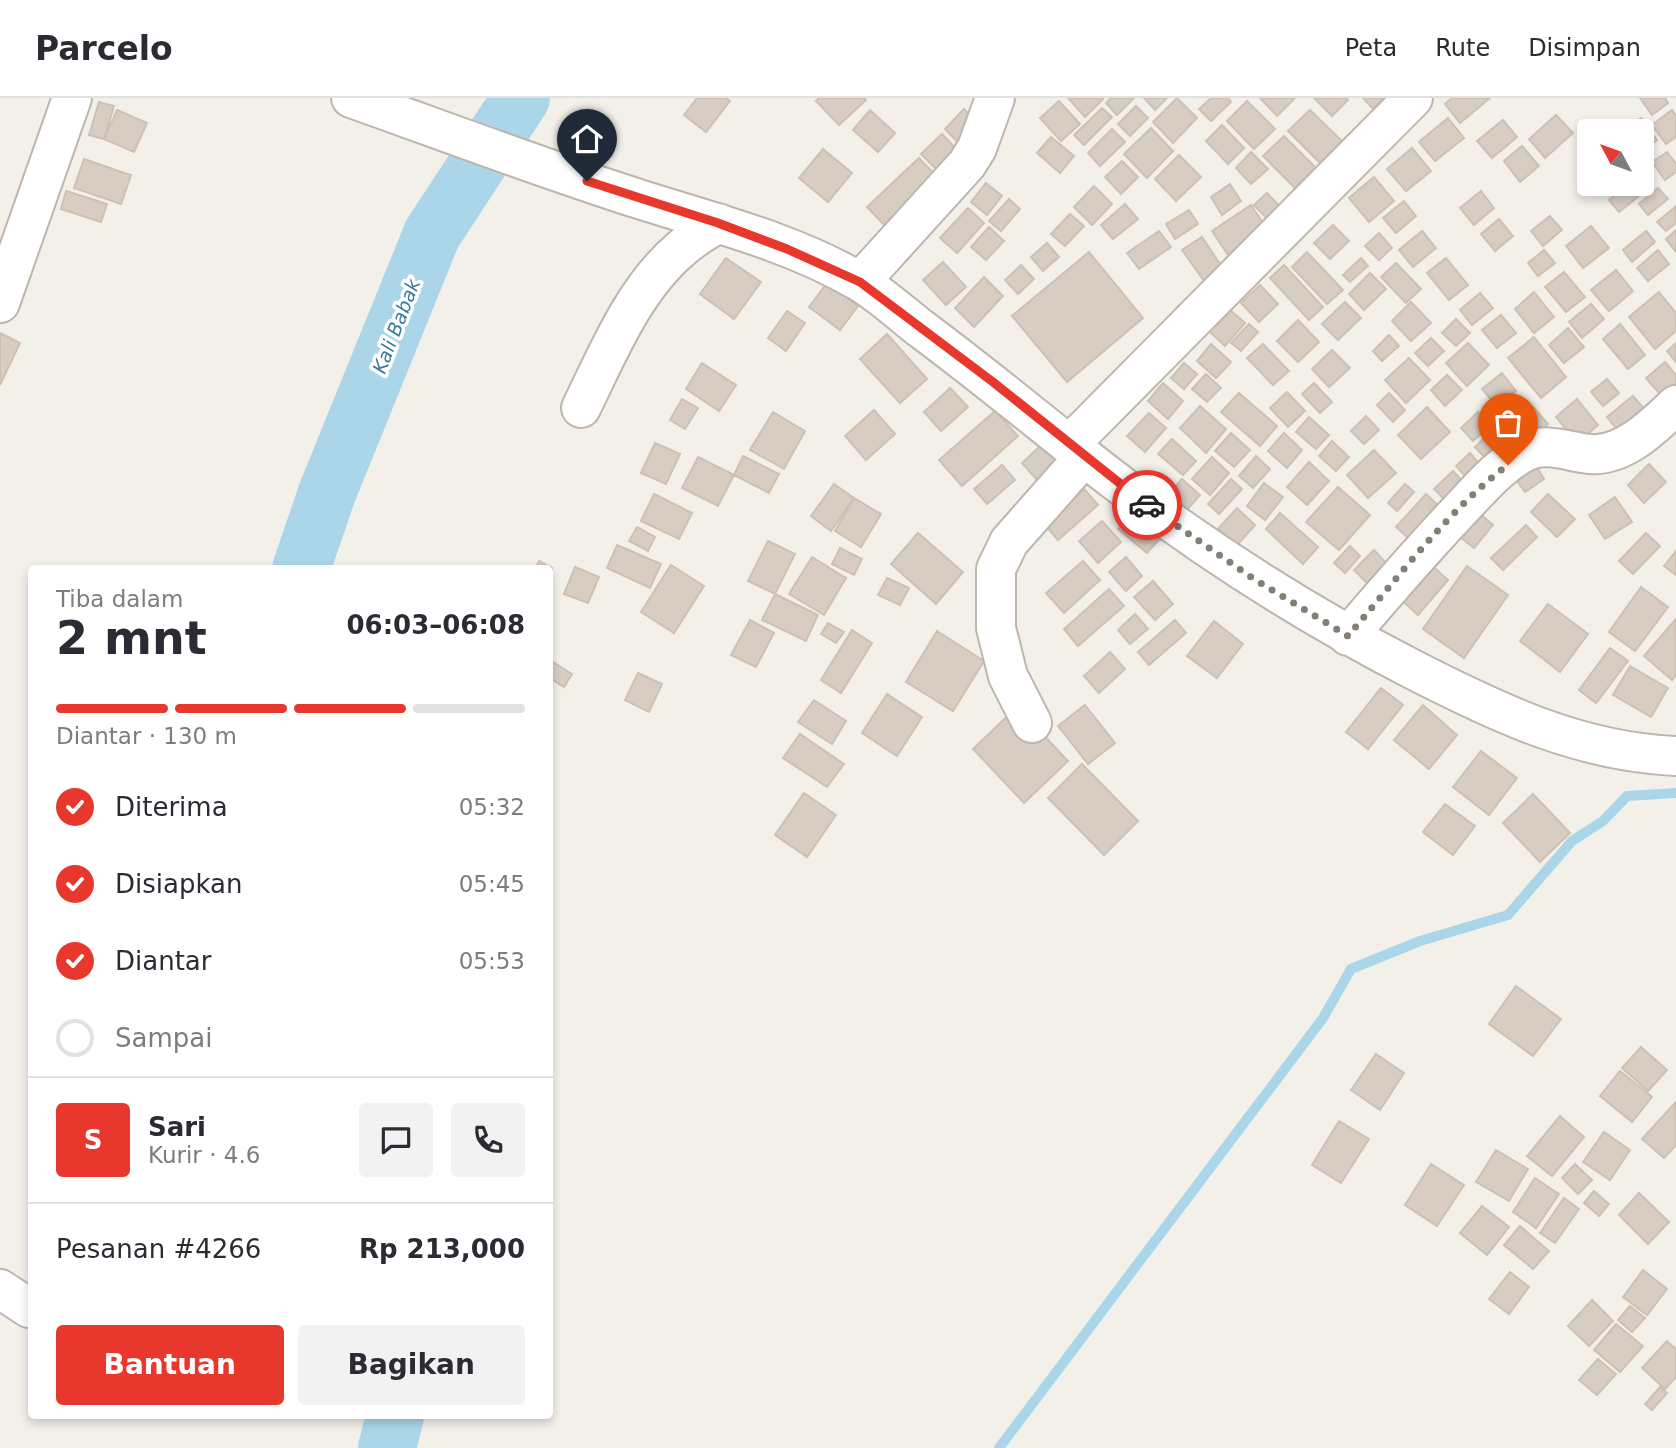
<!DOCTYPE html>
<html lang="id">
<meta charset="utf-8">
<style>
body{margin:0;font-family:"DejaVu Sans",sans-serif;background:#f2f2f3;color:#2b2b33;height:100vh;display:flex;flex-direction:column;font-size:26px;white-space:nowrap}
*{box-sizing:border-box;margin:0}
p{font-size:23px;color:#7c7c81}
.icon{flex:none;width:38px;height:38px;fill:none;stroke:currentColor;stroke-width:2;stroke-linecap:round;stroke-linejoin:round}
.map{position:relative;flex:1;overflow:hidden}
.side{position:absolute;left:28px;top:467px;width:525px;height:854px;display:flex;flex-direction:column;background:#fff;border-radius:7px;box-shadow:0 4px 10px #0003}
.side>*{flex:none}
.needle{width:46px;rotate:311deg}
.controls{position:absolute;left:1577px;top:21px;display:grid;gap:14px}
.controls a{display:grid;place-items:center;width:77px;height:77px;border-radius:7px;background:#fff;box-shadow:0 4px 10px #0003;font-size:35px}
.pin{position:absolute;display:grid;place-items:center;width:60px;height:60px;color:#fff;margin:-72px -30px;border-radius:50% 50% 50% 0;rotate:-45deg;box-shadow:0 0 7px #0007}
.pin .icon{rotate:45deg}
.courier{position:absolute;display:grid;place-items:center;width:70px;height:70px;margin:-35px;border:5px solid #e8372c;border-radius:50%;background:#fff;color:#222;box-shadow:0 2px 9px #0007}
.summary em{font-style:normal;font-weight:700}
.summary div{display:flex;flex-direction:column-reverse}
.summary{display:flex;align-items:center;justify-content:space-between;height:119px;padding:0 28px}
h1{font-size:46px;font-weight:700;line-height:52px}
.bar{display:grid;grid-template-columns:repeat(4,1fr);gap:10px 7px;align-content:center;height:84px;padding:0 28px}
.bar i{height:9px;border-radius:5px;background:#e1e1e2}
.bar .current{background:#e8372c}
.bar p{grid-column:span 4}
.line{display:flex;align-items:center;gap:18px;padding:0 28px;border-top:2px solid #e1e1e2}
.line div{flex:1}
.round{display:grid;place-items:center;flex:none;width:74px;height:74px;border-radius:7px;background:#f2f2f3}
ol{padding:0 28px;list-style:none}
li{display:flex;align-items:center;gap:21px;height:77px}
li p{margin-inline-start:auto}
li .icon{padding:7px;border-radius:50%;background:#e8372c;color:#fff;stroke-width:4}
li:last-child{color:#7c7c81}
li i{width:38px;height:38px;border:4px solid #e1e1e2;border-radius:50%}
.primary-button{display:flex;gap:14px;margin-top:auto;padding:14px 28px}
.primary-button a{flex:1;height:80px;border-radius:7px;background:#e8372c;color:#fff;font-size:28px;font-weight:700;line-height:80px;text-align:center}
.primary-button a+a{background:#f2f2f3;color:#2b2b33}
header{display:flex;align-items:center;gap:42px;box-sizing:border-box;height:98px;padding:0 35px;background:#fff;border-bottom:2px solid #e1e1e2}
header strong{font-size:33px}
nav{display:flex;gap:38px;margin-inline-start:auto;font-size:24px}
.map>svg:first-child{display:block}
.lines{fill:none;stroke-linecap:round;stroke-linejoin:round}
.stream{stroke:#abd6ea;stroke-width:10}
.river{stroke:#abd6ea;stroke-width:58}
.building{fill:#d7cdc3;stroke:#cec1b4;stroke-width:2}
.minor-casing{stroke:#beb6ad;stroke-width:42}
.minor{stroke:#fff;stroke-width:38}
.done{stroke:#837e76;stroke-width:7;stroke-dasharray:0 12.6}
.route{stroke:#e8372c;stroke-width:9}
.labels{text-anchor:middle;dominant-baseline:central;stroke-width:7;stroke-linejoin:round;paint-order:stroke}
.water-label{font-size:19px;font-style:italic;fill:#36799b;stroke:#fff}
</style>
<header>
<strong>Parcelo</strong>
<nav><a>Peta</a><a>Rute</a><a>Disimpan</a></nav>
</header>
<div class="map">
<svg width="1676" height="1350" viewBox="0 0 1676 1350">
<rect width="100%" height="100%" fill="#f3f0ea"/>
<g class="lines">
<!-- stream -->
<path class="stream" d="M999 1350 1323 920 1351 871 1420 843 1508 817 1572 743 1603 723 1627 698 1676 695"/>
<!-- river -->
<path class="river" d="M301 471 327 395 432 136 521 0
M387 1350 395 1318"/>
</g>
<!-- building -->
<path class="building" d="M697 0H726L730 3 706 34 684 17Z
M819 0H864L866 2 839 27 816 3Z
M1068 0H1103V1L1085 19Z
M1111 0H1134L1117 17 1106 5Z
M1144 0H1167L1155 12Z
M1177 0 1197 20 1173 45 1153 24Z
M1211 0H1228L1231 4 1211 23 1199 11Z
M1260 0H1295L1277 18Z
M1314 0H1346L1348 2 1332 18Z
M1363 0H1384L1373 11Z
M1452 0H1490L1460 25 1445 6Z
M1640 0H1665L1668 5 1652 17Z
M1059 3 1080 26 1061 43 1040 20Z
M1247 3 1275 31 1254 51 1227 23Z
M99 4 114 8 104 41 89 37Z
M1136 8 1148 20 1130 38 1118 26Z
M1102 10 1112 19 1084 47 1074 37Z
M964 11 985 32 965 52 945 31Z
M117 12 147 25 134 54 104 41Z
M870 12 895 35 878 54 853 32Z
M1310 12 1344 45 1322 67 1288 33Z
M1672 12 1676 18V39L1666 46 1652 27Z
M1556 17 1573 35 1545 60 1529 41Z
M1448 20 1464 40 1435 63 1419 44Z
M1641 20 1657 42 1642 53V33H1623Z
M1503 22 1517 39 1492 60 1477 43Z
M1222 27 1244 50 1228 66 1206 43Z
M1151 30 1173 53 1147 80 1124 56Z
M1112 31 1125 44 1100 68 1088 55Z
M942 36 962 57 942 77 921 56Z
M1284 38 1316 70 1295 90 1263 58Z
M1051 39 1074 58 1060 75 1037 55Z
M1522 48 1539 68 1520 84 1504 63Z
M1412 50 1431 73 1406 93 1387 71Z
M823 51 852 75 828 104 799 80Z
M1251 54 1268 71 1251 86 1236 70Z
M1667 54 1676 66V74L1665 82 1652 64Z
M1179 57 1201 79 1176 103 1155 81Z
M919 60 942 84 891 134 867 109Z
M84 61 131 77 121 106 74 90Z
M1122 63 1138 79 1121 96 1105 79Z
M1374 79 1394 103 1369 124 1349 100Z
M1642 79 1650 89 1619 114 1609 102 1629 86H1642Z
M986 85 1002 98 987 117 971 104Z
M1230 86 1241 103 1222 117 1211 99Z
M1094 88 1112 106 1092 127 1074 109Z
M1658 90 1668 101 1648 117 1639 106Z
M66 93 107 106 101 124 61 111Z
M1481 93 1494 110 1474 127 1460 110Z
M1267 95 1286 115 1273 127 1254 107Z
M1009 101 1020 111 1001 133 989 123Z
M1404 103 1416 118 1396 135 1383 120Z
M1125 106 1138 121 1113 141 1101 127Z
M1251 107 1269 134 1230 160 1212 133Z
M1675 109 1676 125 1666 133 1657 124Z
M968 110 984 125 957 155 940 140Z
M1189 112 1198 126 1175 141 1166 126Z
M1070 116 1084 128 1065 148 1051 136Z
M1550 118 1562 132 1543 148 1531 133Z
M1499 121 1513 138 1495 153 1481 136Z
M1333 127 1349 143 1330 161 1314 145Z
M1591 128 1609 150 1583 170 1566 148Z
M989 129 1004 143 986 162 971 149Z
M1676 132V154L1666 141Z
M1159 133 1171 149 1139 171 1127 155Z
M1422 133 1436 150 1413 169 1399 152Z
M1646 133 1655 144 1632 164 1623 152Z
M1379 135 1392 150 1379 162 1365 148Z
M1202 139 1222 169 1204 183 1182 152Z
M1047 145 1059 159 1043 173 1031 159Z
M1544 152 1555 165 1538 178 1528 165Z
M1658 152 1669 166 1648 183 1637 170Z
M1089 154 1143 220 1067 284 1012 218Z
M1307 154 1343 192 1327 206 1292 169Z
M726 160 761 184 734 221 700 196Z
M1361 160 1368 168 1350 184 1343 177Z
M1446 160 1468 187 1449 202 1427 175Z
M943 164 966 189 946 207 923 182Z
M1396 165 1421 191 1406 205 1381 179Z
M1021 167 1034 181 1018 196 1005 182Z
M1284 167 1323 209 1309 222 1270 180Z
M1616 172 1633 193 1609 213 1591 192Z
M1564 174 1585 199 1566 214 1545 189Z
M1370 175 1386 191 1364 212 1349 196Z
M984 179 1003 198 974 229 955 210Z
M827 185 858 208 840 232 809 209Z
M1260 187 1278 206 1259 224 1241 205Z
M1534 194 1554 219 1534 235 1515 211Z
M1659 194 1676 215V233L1655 251 1629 219Z
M1480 195 1493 210 1472 227 1460 212Z
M1345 204 1361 220 1338 242 1322 226Z
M1411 204 1431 225 1411 243 1392 223Z
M1591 206 1604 221 1582 240 1569 224Z
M1229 211 1245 225 1225 248 1209 233Z
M787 213 805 225 786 253 768 240Z
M1501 217 1516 235 1497 250 1482 232Z
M1456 221 1470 235 1456 248 1442 235Z
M1298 222 1319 244 1298 264 1277 243Z
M1249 226 1258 234 1241 253 1231 245Z
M1620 226 1645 257 1628 271 1603 241Z
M1568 230 1584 249 1564 265 1549 247Z
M0 235 20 245 0 287Z
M887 236 927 281 900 305 860 261Z
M1389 237 1399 248 1382 263 1373 253Z
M1534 239 1566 279 1541 300 1508 260Z
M1431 240 1444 253 1428 268 1415 255Z
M1468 245 1489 267 1467 288 1446 265Z
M1676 245V264L1667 253Z
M1211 246 1231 264 1216 280 1197 263Z
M1263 246 1289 273 1273 287 1247 260Z
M1332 252 1350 270 1329 289 1312 271Z
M1409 260 1430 282 1406 305 1385 282Z
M1665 264 1676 277V291L1664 301 1646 280Z
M702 265 736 287 719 313 686 291Z
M1184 265 1197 276 1184 291 1171 280Z
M1502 275 1516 293 1497 309 1482 291Z
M1206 276 1221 290 1207 304 1192 291Z
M1447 277 1462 292 1445 308 1431 292Z
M1607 281 1619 295 1603 308 1591 294Z
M1163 285 1183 303 1168 321 1148 303Z
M1314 285 1332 304 1320 315 1302 296Z
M950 290 968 309 941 333 924 314Z
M1287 294 1305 313 1288 329 1270 310Z
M1239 295 1277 328 1260 348 1221 314Z
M1389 295 1405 312 1393 324 1377 307Z
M1633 298 1645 312 1619 334 1607 319Z
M682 301 698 310 685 331 670 322Z
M1577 301 1598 327 1577 345 1556 319Z
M1200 308 1226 331 1206 355 1180 330Z
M1427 309 1450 334 1421 361 1398 337Z
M1533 309 1548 326 1532 340 1517 322Z
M874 312 895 336 866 362 845 338Z
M995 313 1018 338 962 388 939 362Z
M773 314 805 333 784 371 750 352Z
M1478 314 1491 327 1473 343 1461 330Z
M1149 315 1166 330 1145 354 1127 338Z
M1366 318 1379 332 1364 346 1351 333Z
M1309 319 1329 337 1316 351 1296 334Z
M1497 327 1512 344 1490 365 1475 349Z
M1231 335 1250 352 1234 369 1215 353Z
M1284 335 1302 352 1287 370 1268 353Z
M1050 339 1074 366 1046 392 1022 365Z
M1172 341 1196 363 1183 377 1158 356Z
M1332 343 1349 359 1336 373 1319 358Z
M655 345 680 356 666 386 641 375Z
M1374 352 1396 375 1368 400 1347 377Z
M1470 355 1482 369 1469 382 1456 368Z
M743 358 779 376 769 395 734 377Z
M1256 358 1270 371 1253 390 1239 378Z
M698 359 734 377 718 408 682 390Z
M1212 359 1229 375 1210 397 1192 381Z
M1309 364 1329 383 1307 407 1287 389Z
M1535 366 1544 381 1525 394 1515 380Z
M1649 366 1666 384 1644 405 1628 387Z
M1002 367 1015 382 987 406 974 391Z
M1453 373 1465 386 1447 404 1434 391Z
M1182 381 1200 397 1186 413 1168 397Z
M1231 381 1242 391 1219 416 1208 406Z
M1264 385 1283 399 1265 422 1247 408Z
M834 386 854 400 831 433 811 418Z
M1405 386 1414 394 1397 413 1388 405Z
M1338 389 1370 417 1339 452 1306 424Z
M1084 391 1098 407 1058 442 1045 427Z
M654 396 692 415 679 441 641 423Z
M1426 396 1444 413 1415 446 1396 429Z
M1548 396 1575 421 1557 439 1531 414Z
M1615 399 1632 424 1605 441 1589 417Z
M854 400 881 416 861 449 835 433Z
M1237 410 1255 427 1237 447 1218 431Z
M1135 411 1164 436 1147 455 1118 431Z
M1474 411 1493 427 1474 450 1454 434Z
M1280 415 1318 449 1303 466 1266 431Z
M1102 423 1121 444 1098 465 1079 443Z
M1526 427 1537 439 1503 472 1491 460Z
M637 429 655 439 648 453 629 443Z
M918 435 963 474 936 506 891 466Z
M1646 435 1660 448 1633 476 1619 463Z
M768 443 795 456 775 496 748 483Z
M617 447 661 466 650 490 607 470Z
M1350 448 1360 458 1345 475 1334 465Z
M840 450 862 461 854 477 832 466Z
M1374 452 1389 468 1369 487 1354 472Z
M1676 453V477L1664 468Z
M812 459 846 480 824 517 789 496Z
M1126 459 1142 478 1126 493 1109 474Z
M539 463 552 470 550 475V471H535Z
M1083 463 1100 482 1064 515 1046 495Z
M1428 464 1448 482 1418 517 1398 499Z
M671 467 704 488 674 535 641 514Z
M1467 468 1508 497 1464 560 1423 531Z
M575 469 599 479 588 505 564 496Z
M887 480 909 490 900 507 878 497Z
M1153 483 1173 506 1155 522 1134 499Z
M1641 489 1668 509 1635 553 1609 534Z
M1109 491 1124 508 1078 548 1064 531Z
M775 496 818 517 806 543 762 522Z
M1548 506 1588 536 1560 574 1520 543Z
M1135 516 1148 531 1130 546 1118 532Z
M750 522 774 535 756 569 731 557Z
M1175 522 1186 535 1149 567 1138 554Z
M1675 522 1676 577 1672 582 1644 558Z
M1214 523 1243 546 1217 580 1187 558Z
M828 525 844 534 836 545 821 536Z
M852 532 872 545 841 595 821 582Z
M937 533 984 563 953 613 906 584Z
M1610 550 1628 563 1596 605 1579 592Z
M1110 554 1125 571 1099 595 1084 578Z
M550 562 572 576 564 589 550 580Z
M1630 568 1668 590 1651 619 1613 597Z
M638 575 662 586 649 614 625 602Z
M1381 590 1403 607 1368 651 1346 634Z
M887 596 922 619 897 658 862 635Z
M814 602 846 623 832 646 798 624Z
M1085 607 1115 645 1088 666 1058 628Z
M1423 607 1457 637 1429 671 1394 642Z
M1017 609 1068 663 1024 705 973 651Z
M800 636 844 666 827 689 783 660Z
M1481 653 1517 680 1489 717 1453 689Z
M1082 666 1138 723 1104 757 1048 700Z
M804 695 836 717 807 759 775 737Z
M1533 696 1570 735 1540 764 1503 725Z
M1445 706 1475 728 1453 757 1423 734Z
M1516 888 1561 921 1533 958 1489 926Z
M1641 949 1667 972 1648 993 1622 970Z
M1376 956 1404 975 1380 1012 1351 992Z
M1620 973 1652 999 1632 1024 1600 998Z
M1675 1005 1676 1047 1664 1060 1642 1041Z
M1560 1018 1584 1039 1552 1078 1527 1058Z
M1339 1023 1369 1041 1341 1085 1312 1067Z
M1604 1034 1630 1052 1610 1082 1583 1064Z
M1496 1052 1528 1071 1509 1103 1476 1084Z
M1431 1066 1464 1087 1437 1128 1405 1107Z
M1575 1066 1592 1082 1578 1096 1562 1080Z
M1535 1080 1559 1096 1536 1130 1513 1114Z
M1594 1093 1609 1106 1599 1118 1584 1105Z
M1639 1095 1669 1124 1648 1146 1619 1117Z
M1564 1100 1579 1111 1555 1145 1540 1135Z
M1482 1108 1509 1129 1487 1157 1460 1135Z
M1520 1128 1549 1153 1533 1171 1504 1147Z
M1643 1172 1667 1191 1647 1217 1623 1199Z
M1510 1174 1529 1189 1509 1216 1489 1201Z
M1592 1202 1613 1223 1589 1248 1568 1228Z
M1630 1208 1645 1220 1632 1234 1618 1222Z
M1616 1226 1643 1248 1620 1274 1594 1252Z
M1667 1243 1676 1251V1279L1665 1291 1642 1270Z
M1598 1261 1616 1276 1597 1297 1579 1282Z
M1660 1289 1667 1295 1652 1312 1645 1306Z"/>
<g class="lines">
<defs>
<path id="minor" d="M351 0C447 34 544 71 642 102 715 125 794 145 860 184 881 197 901 215 920 230 970 267 1019 307 1068 346 1176 433 1291 509 1414 572 1498 615 1580 654 1676 658
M860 184 967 66 977 50 995 0
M0 205 72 0
M581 310C608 255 634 190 682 150 693 140 706 133 718 125
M1069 347 1413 0
M1348 538C1384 496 1420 454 1458 414 1478 393 1500 366 1527 353 1547 344 1569 354 1590 356 1623 359 1654 328 1676 307
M1032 625 1008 578 996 530V471L1009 444 1084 359
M0 1191 29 1210"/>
</defs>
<!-- minor casing -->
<use href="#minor" class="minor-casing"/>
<!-- minor -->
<use href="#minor" class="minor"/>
</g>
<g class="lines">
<!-- done -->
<path class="done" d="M1147 407 1254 481 1348 538C1394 484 1452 408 1508 367"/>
<!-- route -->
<path class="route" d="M587 83 718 125 787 151 860 184 993 284 1147 407"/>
</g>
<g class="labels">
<!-- water labels -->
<g class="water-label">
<text transform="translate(396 228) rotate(-69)">Kali Babak</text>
</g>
</g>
</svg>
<div class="controls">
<a><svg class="needle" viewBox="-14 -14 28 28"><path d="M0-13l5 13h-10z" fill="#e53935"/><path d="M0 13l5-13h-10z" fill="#7c7c81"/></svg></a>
</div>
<div class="pin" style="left:1508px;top:367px;background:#ea580c"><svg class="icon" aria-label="bag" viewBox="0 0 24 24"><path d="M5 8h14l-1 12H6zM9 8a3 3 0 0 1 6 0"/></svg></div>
<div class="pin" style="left:587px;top:83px;background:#1f2937"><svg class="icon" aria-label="home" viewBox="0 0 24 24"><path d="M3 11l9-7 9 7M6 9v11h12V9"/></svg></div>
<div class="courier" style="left:1147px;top:407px"><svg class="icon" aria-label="car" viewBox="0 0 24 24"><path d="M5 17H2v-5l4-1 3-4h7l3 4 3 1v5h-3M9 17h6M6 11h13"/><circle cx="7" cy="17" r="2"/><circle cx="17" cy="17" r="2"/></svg></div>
<section class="side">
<div class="summary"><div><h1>2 mnt</h1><p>Tiba dalam</p></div><em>06:03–06:08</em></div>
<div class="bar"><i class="current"></i><i class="current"></i><i class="current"></i><i></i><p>Diantar · 130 m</p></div>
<ol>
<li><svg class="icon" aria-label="check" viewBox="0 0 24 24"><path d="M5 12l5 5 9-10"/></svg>Diterima<p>05:32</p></li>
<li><svg class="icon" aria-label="check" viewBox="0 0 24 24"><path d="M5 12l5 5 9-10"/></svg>Disiapkan<p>05:45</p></li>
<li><svg class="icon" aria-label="check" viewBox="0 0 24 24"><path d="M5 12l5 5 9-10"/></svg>Diantar<p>05:53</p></li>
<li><i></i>Sampai</li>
</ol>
<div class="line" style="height:126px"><b class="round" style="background:#e8372c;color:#fff">S</b><div><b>Sari</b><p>Kurir · 4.6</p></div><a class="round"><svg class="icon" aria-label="chat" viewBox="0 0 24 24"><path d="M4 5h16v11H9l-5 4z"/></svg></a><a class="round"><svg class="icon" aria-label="phone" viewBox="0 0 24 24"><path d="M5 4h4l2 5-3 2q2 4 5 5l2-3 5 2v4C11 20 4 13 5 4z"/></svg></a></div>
<div class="line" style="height:91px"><div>Pesanan #4266</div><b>Rp 213,000</b></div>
<div class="primary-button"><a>Bantuan</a><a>Bagikan</a></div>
</section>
</div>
